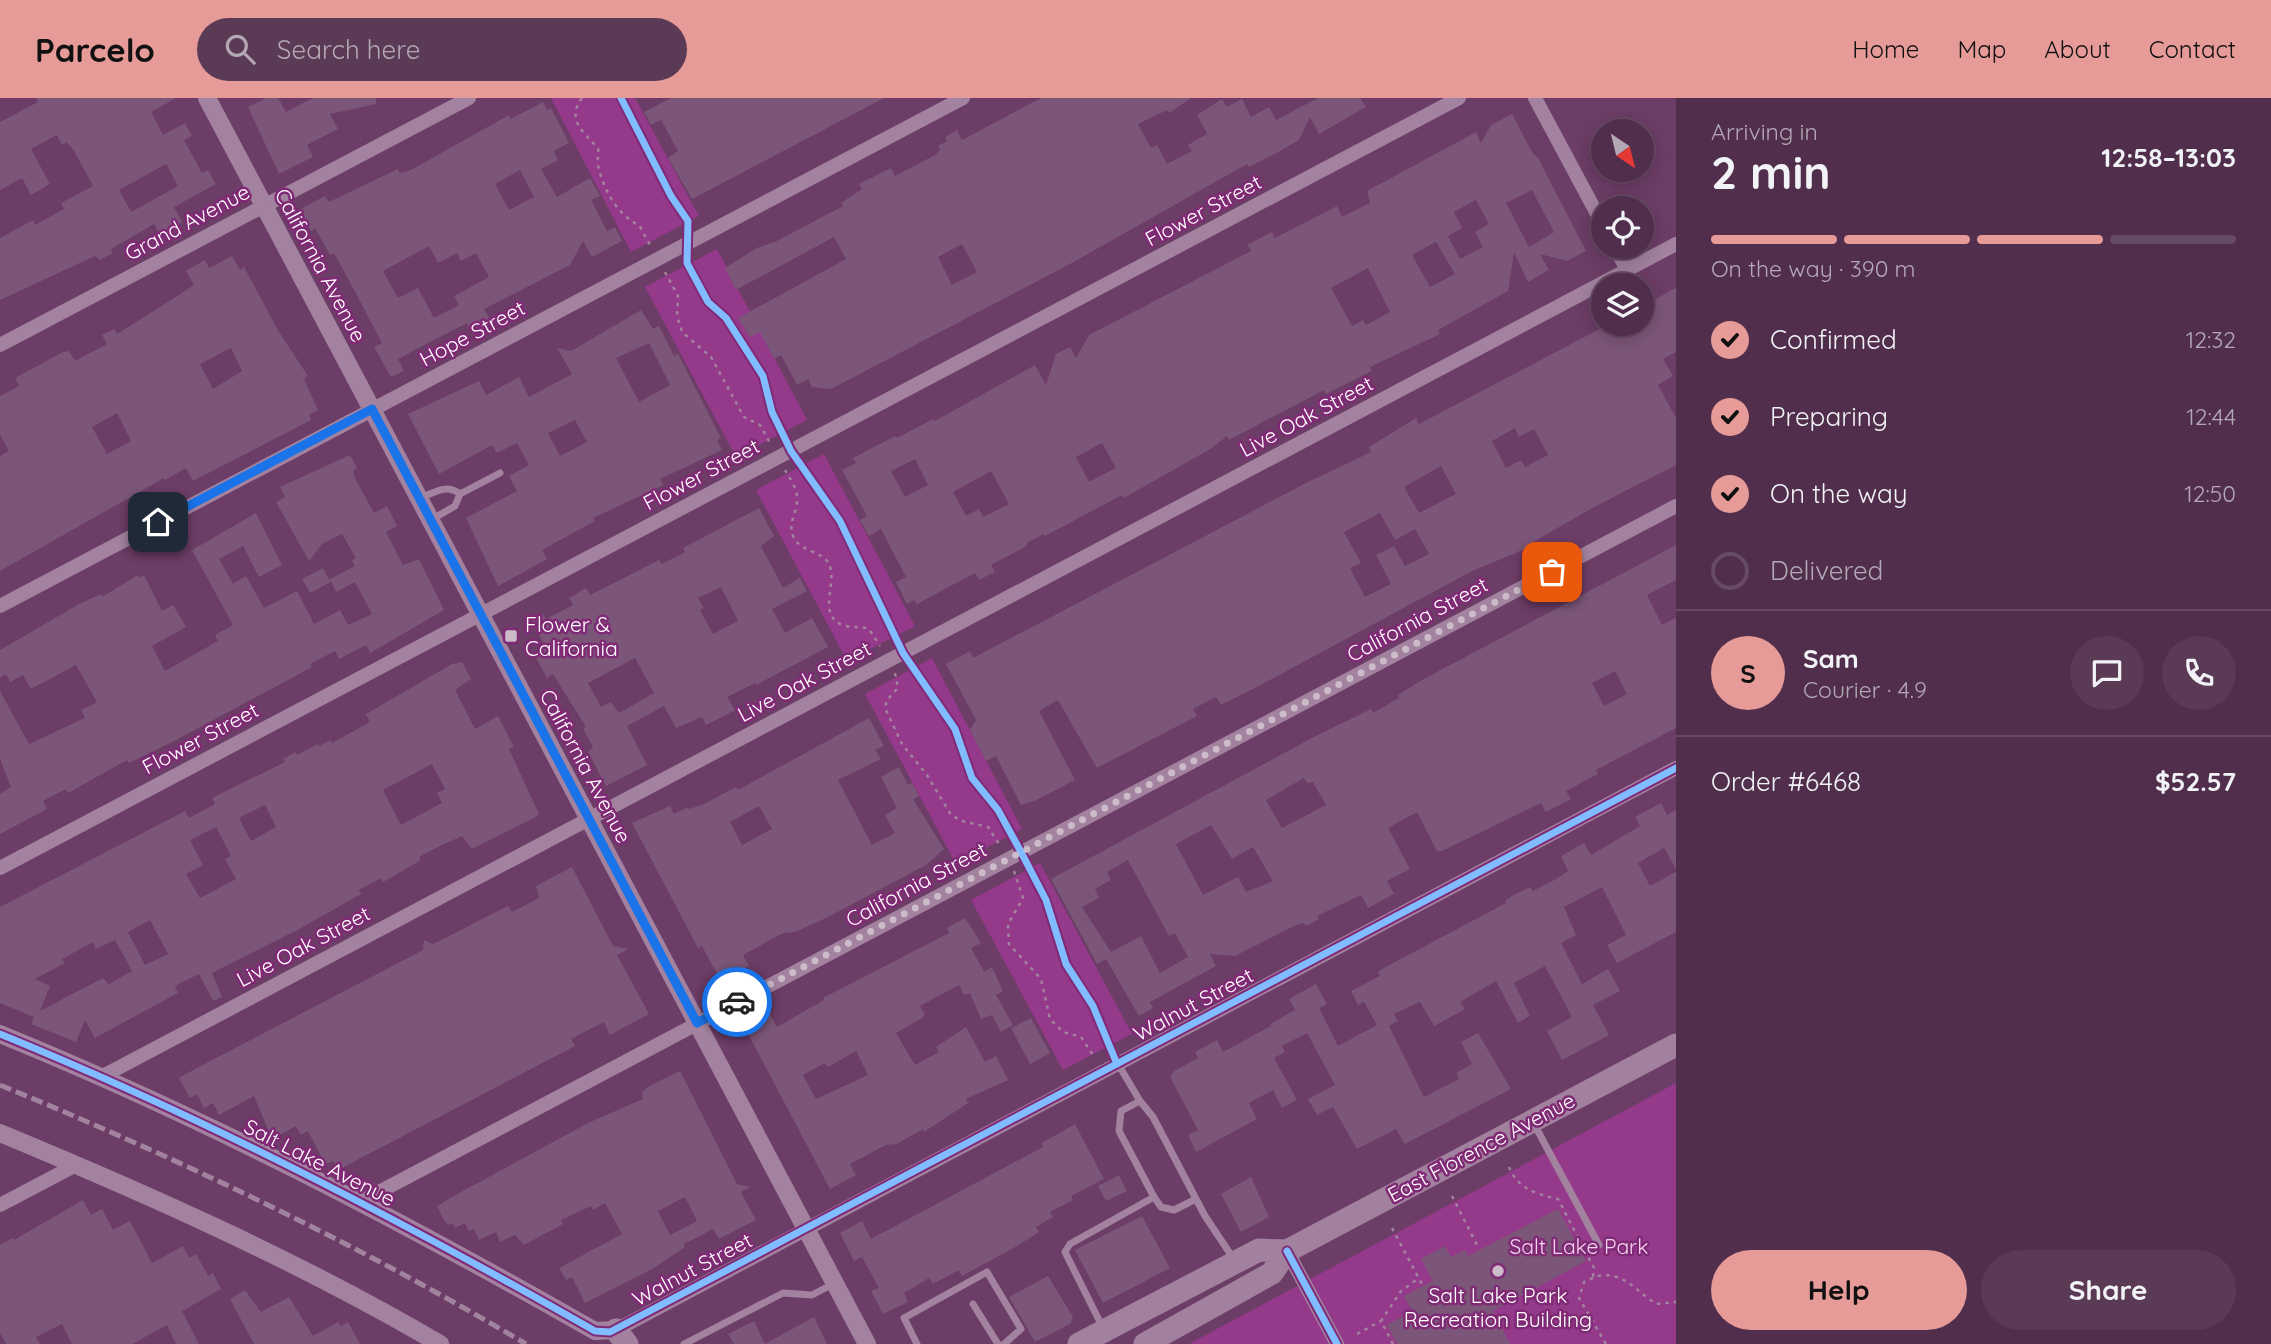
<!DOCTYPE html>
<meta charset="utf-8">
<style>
body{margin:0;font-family:Quicksand,sans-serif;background:#5b3a56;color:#f1f3f6;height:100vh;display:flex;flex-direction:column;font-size:26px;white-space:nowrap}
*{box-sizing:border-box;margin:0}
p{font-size:23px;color:#b4a8b5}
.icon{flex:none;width:38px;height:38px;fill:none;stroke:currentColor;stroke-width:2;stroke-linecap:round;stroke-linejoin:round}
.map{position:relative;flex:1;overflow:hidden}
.side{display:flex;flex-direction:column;background:#512e4c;width:595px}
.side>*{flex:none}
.needle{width:46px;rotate:145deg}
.tools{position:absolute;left:1591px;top:21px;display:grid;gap:14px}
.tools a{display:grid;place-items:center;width:63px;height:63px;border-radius:50%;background:#512e4c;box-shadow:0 4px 18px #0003,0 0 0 2px #674a64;font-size:35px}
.pin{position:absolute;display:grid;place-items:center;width:60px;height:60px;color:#fff;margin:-30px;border-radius:14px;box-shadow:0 4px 10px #0006}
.courier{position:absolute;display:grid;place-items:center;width:70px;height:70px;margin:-35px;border:5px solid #1a73e8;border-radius:50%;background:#fff;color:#222;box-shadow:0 2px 9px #0007}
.summary em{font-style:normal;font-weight:800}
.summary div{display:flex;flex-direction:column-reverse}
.summary{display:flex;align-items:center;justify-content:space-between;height:119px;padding:0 35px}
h1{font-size:46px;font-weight:800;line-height:52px}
.bar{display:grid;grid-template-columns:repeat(4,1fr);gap:10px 7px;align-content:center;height:84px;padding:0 35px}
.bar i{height:9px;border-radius:5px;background:#674a64}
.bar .active{background:#e69b98}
.bar p{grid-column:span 4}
.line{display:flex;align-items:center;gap:18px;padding:0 35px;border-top:2px solid #674a64}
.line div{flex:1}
.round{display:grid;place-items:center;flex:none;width:74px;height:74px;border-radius:37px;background:#5b3a56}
ol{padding:0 35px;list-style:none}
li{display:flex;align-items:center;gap:21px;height:77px}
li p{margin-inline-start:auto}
li .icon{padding:7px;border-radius:50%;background:#e69b98;color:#111;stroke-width:4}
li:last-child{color:#b4a8b5}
li i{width:38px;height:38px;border:4px solid #674a64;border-radius:50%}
.cta{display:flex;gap:14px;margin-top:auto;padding:14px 35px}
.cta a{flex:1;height:80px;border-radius:42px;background:#e69b98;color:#111;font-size:28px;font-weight:800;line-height:80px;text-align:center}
.cta a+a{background:#5b3a56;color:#f1f3f6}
header{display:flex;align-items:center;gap:42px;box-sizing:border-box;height:98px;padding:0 35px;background:#e69b98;color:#111}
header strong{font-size:33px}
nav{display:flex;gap:38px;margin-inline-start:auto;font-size:24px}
.search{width:490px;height:63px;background:#5b3a56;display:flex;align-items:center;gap:18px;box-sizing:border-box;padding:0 24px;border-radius:38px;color:#b4a8b5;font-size:26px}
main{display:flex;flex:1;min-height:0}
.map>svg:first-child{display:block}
.green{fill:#953a8a}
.building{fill:#7c5678;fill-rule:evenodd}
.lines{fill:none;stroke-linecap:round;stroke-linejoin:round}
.path{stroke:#a2829e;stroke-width:2.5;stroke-dasharray:3.5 5;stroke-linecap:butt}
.service{stroke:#a2829e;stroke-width:7}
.minor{stroke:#a2829e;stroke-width:14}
.tertiary{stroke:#a2829e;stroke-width:18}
.primary{stroke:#a1819d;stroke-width:23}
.rail{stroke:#a2839d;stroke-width:5;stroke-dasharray:12 5;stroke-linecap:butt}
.cycleway-casing{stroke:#802975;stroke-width:11}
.cycleway{stroke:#80bcff;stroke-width:7}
.done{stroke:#ccbbc9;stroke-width:7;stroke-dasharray:0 12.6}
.route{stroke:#1a73e8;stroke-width:9}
.poi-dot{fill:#ccbbc9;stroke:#802975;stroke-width:2.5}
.labels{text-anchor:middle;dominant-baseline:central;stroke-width:5;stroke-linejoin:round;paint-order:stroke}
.street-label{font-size:21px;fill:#fff;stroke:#802975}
.poi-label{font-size:21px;fill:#fff;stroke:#802975;text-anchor:start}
.park-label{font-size:21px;fill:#f5d3f1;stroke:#802975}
</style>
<header>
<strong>Parcelo</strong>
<div class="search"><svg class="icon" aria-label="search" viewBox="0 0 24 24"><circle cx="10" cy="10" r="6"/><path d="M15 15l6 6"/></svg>Search here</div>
<nav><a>Home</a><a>Map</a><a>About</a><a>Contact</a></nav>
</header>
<main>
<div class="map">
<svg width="1676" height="1246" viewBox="0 0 1676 1246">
<rect width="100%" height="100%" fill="#6c3d66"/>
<!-- green -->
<path class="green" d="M551 0H635L699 118 631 154Z
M717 151 807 322 736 359 645 189Z
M824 356 915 528 847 563 756 392Z
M932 560 1022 731 956 766 865 596Z
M1040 765 1132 936 1063 972 971 802Z
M1676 985V1246H1189Z"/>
<!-- building -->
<path class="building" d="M36 0H176L151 14 163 37 185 25 192 38 184 42 202 75 208 72 216 86 174 109 182 124 160 136 154 126 111 151 113 155 100 162 95 158 0 202V140L33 122 35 127 64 111 61 105 93 88 74 53 67 44 62 47 57 37 31 51 50 86 31 97 22 80 0 92V24L38 4ZM166 66 178 88 131 114 119 92Z
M266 0H278L286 14 313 0H376V6L330 16 338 31 307 47 313 59 279 76 248 9Z
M671 0H884L692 101 668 60 678 53 661 22 651 27 644 14Z
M1041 0H1191L1169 15 1167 12 1138 26 1151 50 1157 47 1167 66 1192 53 1188 47 1207 36 1197 17 1222 1 1227 9 1242 1 1251 19 1269 9 1276 22 1318 0H1360L1366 9 1319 36 1310 19 1299 42 1278 54 1249 69 1247 66 1070 166 831 291 812 289 808 281 797 287 781 257 774 261 760 234 750 239 738 220 846 161 834 139 736 192 725 170 757 150 775 144 843 108 841 105 862 91 859 86 891 70 895 78 935 57 940 52 938 48 947 43 945 39 957 32 962 42ZM962 146 977 174 952 187 938 159Z
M543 4 547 12 551 10 569 45 554 53 558 62 541 71 557 99 590 80 600 98 591 102 607 133 615 129 622 143 592 159 583 143 570 167 484 211 493 227 473 237 467 225 426 246 398 261 404 273 391 279 374 249 382 245 352 188 334 155 330 157 315 130 311 133 299 112 325 98 329 104 398 71 400 75 409 73 509 17 511 21ZM520 72 534 99 509 112 495 86ZM429 148 438 165 457 155 461 163 476 155 489 179 454 198 459 207 434 220 418 190 398 200 383 173Z
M1512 16 1533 56 1538 60 1586 153 1567 163 1540 156 1549 172 1528 184 1514 154 1508 193 1438 232 1440 236 1370 269 1372 273 1326 296 1324 292 1229 342 1227 338 1212 350 1124 400 1122 397 1045 438 1044 436 1028 444 1025 449 991 467 995 474 979 482 975 475 917 506 914 502 907 506 896 484 906 479 881 431 869 438 860 422 867 418 842 372 856 365 853 360 895 338 897 340 933 321 935 323 1035 267 1046 287 1056 256 1070 249 1076 260 1089 237 1251 153 1247 147 1272 134 1275 140 1337 108 1342 119 1370 105 1367 93 1476 34 1481 45 1491 27ZM1532 92 1554 134 1529 149 1506 105ZM1476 102 1489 126 1475 134 1483 149 1460 161 1448 138 1462 130 1454 114ZM1436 144 1455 176 1430 189 1412 157ZM1368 170 1390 214 1366 227 1363 222 1352 228 1331 190ZM1102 345 1116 370 1089 384 1076 359ZM915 361 928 387 905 399 891 373ZM991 373 1009 406 983 419 979 411 966 418 953 394Z
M232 158 240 172 244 169 279 234 308 278 304 281 318 312 309 317 311 322 193 383 186 370 165 382 164 380 0 473V358L9 353 0 337V298L19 288 15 280 63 254 69 253 75 263 107 246 102 237 114 231 117 236 182 195 194 187 186 173 205 162 209 170ZM231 250 242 273 213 291 200 266ZM117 315 131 343 107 356 92 329Z
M1676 190V254L1663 261 1673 278 1658 287 1676 320V367L1596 408 1526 448 1528 450 1472 473 1255 590 1221 607 1216 599 1193 611 1197 618 1097 670 1058 602 1039 613 1075 682 1034 703 1021 707 996 658 986 663 970 632 976 622 946 566 970 553 973 560 1306 385 1371 354 1369 349 1416 320 1419 326 1609 226H1642V208ZM1515 330 1519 339 1534 331 1548 357 1525 369 1521 362 1506 370 1492 343ZM1441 368 1456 396 1419 415 1404 389ZM1380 415 1395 442 1415 431 1429 456 1405 468 1394 448 1376 457 1391 486 1365 499 1350 470 1361 465 1344 434Z
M641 212 653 231 659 228 674 258 678 256 721 340 717 342 722 352 660 381 663 387 655 391 593 420 595 423 542 452 547 461 498 488 466 420 517 393 509 378 529 367 517 345 499 354H496L492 347 439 376 408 316 479 283 486 297 519 279 529 299 572 276 557 250 571 253ZM649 245 670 287 639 304 616 260ZM575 322 587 344 560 358 548 335Z
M350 357 357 370 353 373 355 380 374 415 387 408 397 428 386 434 403 467 419 461 444 512 370 555 366 547 339 561 335 553 310 566 312 569 176 642 129 665 127 662 68 695 66 691 43 703 47 711 0 736V696L11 689 0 661V593L29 646 85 620 81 612 97 604 76 567 31 591 23 577 10 584 6 576 0 580V552L79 506 101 496 102 499 138 477 139 480 144 477 162 513 173 507 186 529 152 548 165 573 218 543 215 537 233 527 192 452 256 415 282 467 259 479 243 448 219 461 233 486 246 478 264 510 297 493 314 526 340 512 348 527 372 516 355 484 336 494 330 481 355 468 352 462 356 460 342 436 322 446 309 463 276 404 285 399 280 389Z
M759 410 774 438 761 448 783 490 800 480 807 493 772 511 785 535 812 520 828 549 756 587 755 585 727 599 735 612 706 627 702 619 676 630 664 608 627 628 647 667 606 688 588 654 593 649 583 631 586 629 553 576 547 580 534 556 546 550 531 521 542 515 546 521 573 507 569 500 586 490 590 497 659 462 662 466 685 454 683 450ZM721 489 738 523 713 536 700 512 704 510 698 500ZM635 560 654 595 619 615 611 604 601 609 588 585Z
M1676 447V482L1647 497 1662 527 1676 520V630L1596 672 1598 676 1566 693 1571 701 1546 714 1541 705 1442 753H1437L1417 714 1388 730 1410 771 1387 783 1394 796 1368 810 1361 797 1317 818 1319 821 1306 828 1304 825 1294 828 1235 858 1210 856 1216 868 1150 904 1153 910 1139 918 1106 861 1097 866 1051 781 1312 640 1371 611 1373 615 1399 600 1398 597 1422 582ZM1615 573 1627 596 1604 608 1592 585ZM1304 680 1307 685 1313 684 1326 707 1282 730 1266 702ZM1211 727 1232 761 1253 749 1273 783 1246 794 1238 779 1203 797 1176 746ZM1128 762 1169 838 1175 835 1188 859 1160 875 1141 838 1111 854 1082 809 1099 800 1095 791 1111 782 1107 774Z
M323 470 331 484 310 495 302 481Z
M462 564 471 581 455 592 475 631 498 618 514 649 509 651 539 716 534 720 472 751 462 738 444 746 419 759 421 762 397 776 383 784 381 780 359 792 361 796 301 830 212 875 222 899 213 903 199 876 175 888 178 895 95 940 85 922 76 944 31 926 34 919 0 905V809L185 713 189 720 215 706 212 700 285 664 283 661 296 654 297 657 318 646 319 648 331 642 332 645 370 624 366 616 452 566ZM432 666 445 691 437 695 442 705 401 727 383 692ZM265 707 276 729 251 743 239 720ZM216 729 231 758 225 761 236 781 200 800 186 776 203 767 190 742ZM150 822 168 856 145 867 128 834ZM115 842 132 873 109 886 103 880 40 913 50 888 35 881 65 865 62 861 93 844 96 851Z
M869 620 884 648 875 652 881 661 838 682 872 747 895 735 885 717 897 710 881 679 899 669 908 687 912 685 919 698 913 701 944 751 926 767 826 820 795 834 783 835 743 857 749 868 721 883 702 848 698 850 632 725 670 708 674 716 688 709 689 711 702 707 736 689 738 692ZM759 708 772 731 742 747 730 724Z
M1661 705 1667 717 1676 712V771L1664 750 1638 765 1650 788 1676 774V834L1617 865 1607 847 1626 837 1602 789 1564 809 1576 837 1561 845 1582 886 1608 871 1620 893 1593 907 1609 937 1562 962 1547 933 1572 919 1545 868 1514 885 1530 918 1518 925 1496 883 1460 904 1465 911 1434 928 1420 904 1394 916 1398 923 1389 928 1424 999 1459 981 1456 975 1472 966 1461 944 1478 935 1511 991 1405 1046 1396 1031 1357 1051 1333 1009 1317 1017 1308 1001 1335 987 1307 935 1282 948 1285 954 1274 960 1297 1002 1282 1010 1273 992 1249 1005 1257 1021 1196 1054 1188 1037 1198 1032 1170 979 1174 973 1198 960 1195 954 1217 942 1223 954 1271 928 1270 926 1295 912 1289 901 1316 886 1327 906 1319 910 1338 948 1377 927 1364 904 1358 907 1351 893 1380 878 1378 874 1382 871 1506 805 1505 803 1510 799 1530 789 1533 793 1556 781 1568 773 1561 758 1584 745 1591 757 1640 728 1635 719Z
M572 769 613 848 628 851 617 857 649 916 610 937 604 924 571 941 575 948 338 1072 333 1063 325 1066 308 1033 301 1037 296 1028 272 1041 254 998 219 1017 213 1005 204 1010 197 996 190 1000 179 980 195 971 423 852 424 842 433 846 508 808 512 814 539 800 536 788Z
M965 820 981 845 971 850 984 874 992 869 1003 893 996 897 1013 927 1001 934 992 917 981 921 970 895 964 897 959 887 920 908 925 916 922 920 896 935 915 967 939 954 936 949 966 929 985 964 996 958 1008 982 966 1001 968 1005 924 1034 923 1031 897 1046 886 1047 850 1066 856 1077 830 1091 745 930 770 916 777 929 824 902 823 900 949 835 947 830ZM856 953 868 977 816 1001 803 977 825 965 828 969Z
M1031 920 1050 955 1030 966 1011 930Z
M680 973 737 1086 750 1089 741 1094 756 1122 719 1141 713 1131 684 1146 685 1149 654 1170 585 1205 572 1179 566 1182 559 1170 622 1136 605 1105 593 1112 591 1108 561 1122 563 1126 524 1147 515 1137 500 1144 496 1134 479 1142 474 1131 469 1133 465 1125 455 1130 453 1125 448 1127 444 1122 437 1108 450 1100 588 1025 643 1001 642 994 651 987ZM685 1099 697 1123 670 1137 658 1113Z
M1075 1026 1104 1081 1071 1098 1073 1102 1050 1114 1053 1119 1036 1129 1039 1134 1017 1148 962 1178 959 1172 933 1186 929 1180 904 1195 908 1204 883 1216 871 1193 879 1190 862 1159 854 1163 840 1135 862 1123 871 1141 1043 1049 1042 1045Z
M1119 1077 1127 1093 1106 1103 1098 1088Z
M1251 1079 1269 1119 1241 1134 1221 1096Z
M83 1102 91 1117 102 1111 113 1132 130 1123 152 1165 183 1148 189 1160 196 1156 208 1178 213 1175 221 1191 182 1213 199 1246H176L167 1227 132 1246H72L62 1226 36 1239 40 1246H6L0 1235V1147L13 1140 14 1142Z
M1558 1111 1586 1163 1493 1213 1510 1246H1397L1387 1227 1412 1213 1404 1198 1433 1183 1421 1161 1445 1148 1451 1159 1465 1152 1468 1158Z
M1142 1118 1170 1170 1103 1205 1075 1152Z
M1048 1178 1073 1219 1070 1226 1035 1244 1009 1199Z
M245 1192 261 1214 289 1199 313 1238 338 1224 341 1228 348 1224 360 1246H254L230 1201Z
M814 1219 827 1246H734L728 1236 754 1223 765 1246Z"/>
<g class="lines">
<!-- path -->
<path class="path" d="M582 0C566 21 583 34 598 50 599 56 597 61 598 67 603 91 618 118 639 127L650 147
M665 174 678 198 677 218 682 234 711 259 744 319 760 327 770 345
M785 372C790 381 798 391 797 402 797 415 788 424 793 438 799 453 818 452 827 463 841 481 815 515 842 527 851 530 860 528 869 531L880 548
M895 575 898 590 887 602 885 610 902 646 927 677 951 717 962 723 988 729 1001 749
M1014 773 1023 800 1008 826 1009 846 1041 881 1050 921 1063 934 1081 939 1095 960
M1509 1069C1518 1091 1536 1096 1558 1101L1594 1170 1593 1179
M1452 1098 1478 1149
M1392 1130 1423 1188
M1357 1236 1381 1223
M1393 1246 1381 1223 1401 1193 1419 1180
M1606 1246 1579 1200 1584 1184C1617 1165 1632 1190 1656 1206L1676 1204"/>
<!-- service -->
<path class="service" d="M419 401C433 395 446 385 460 396
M431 422 455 408 460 396 500 375
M1118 966 1140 1003 1153 1019 1205 1118 1233 1160
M1140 1003 1121 1013 1119 1033 1154 1099 1161 1109 1174 1112 1196 1101
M1533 1024 1599 1147
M973 1206 998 1246
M1103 1230 1065 1154 1070 1146 1154 1099
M684 1246 783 1195 812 1197 833 1186
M917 1246 904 1220 987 1174 1021 1231 1004 1246"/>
<!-- minor -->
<path class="minor" d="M1535 0 1603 127
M1615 149 1627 172
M0 247 469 0
M0 508 963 0
M0 770 1459 0
M101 979 1676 146
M362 1103 1676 408
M0 1107 76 1067
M1287 1153 1337 1246
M616 1232 1676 670"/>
<!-- tertiary -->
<path class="tertiary" d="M207 0 867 1246
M0 936C206 1020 402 1123 595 1233L616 1232
M0 1035C150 1097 300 1164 440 1246"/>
<!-- primary -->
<path class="primary" d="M616 1232 627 1246
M1079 1246 1259 1152 1287 1153
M1145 1246 1272 1175 1287 1153 1676 947"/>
<!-- rail -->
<path class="rail" d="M0 987C180 1061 358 1146 526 1246"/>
<defs>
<path id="cycleway" d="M621 0 671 98 688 123 687 165 708 204 726 220 763 278 772 314 791 353 840 423 903 555 955 631 972 680 998 712 1021 754 1046 802 1066 866 1093 908 1117 966
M0 936C206 1020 402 1123 595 1233L610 1234 1676 670
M1287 1153 1337 1246"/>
</defs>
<!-- cycleway casing -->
<use href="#cycleway" class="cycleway-casing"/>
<!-- cycleway -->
<use href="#cycleway" class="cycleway"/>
</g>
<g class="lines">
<!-- done -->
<path class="done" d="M737 904 1552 474"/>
<!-- route -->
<path class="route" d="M158 424 372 311 697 925 737 904"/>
</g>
<!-- markers -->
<g class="poi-dot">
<rect x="504" y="531" width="14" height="14" rx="3.5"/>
<circle cx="1498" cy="1173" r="7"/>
</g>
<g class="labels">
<!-- street labels -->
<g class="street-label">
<text transform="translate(1203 112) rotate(-28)">Flower Street</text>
<text transform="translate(187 124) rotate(-28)">Grand Avenue</text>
<text transform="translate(321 167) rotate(62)">California Avenue</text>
<text transform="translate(472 235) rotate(-28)">Hope Street</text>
<text transform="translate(1306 318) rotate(-28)">Live Oak Street</text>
<text transform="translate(701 376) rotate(-28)">Flower Street</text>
<text transform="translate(1417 521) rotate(-28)">California Street</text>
<text transform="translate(804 583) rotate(-28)">Live Oak Street</text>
<text transform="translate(200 640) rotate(-28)">Flower Street</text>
<text transform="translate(586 668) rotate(62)">California Avenue</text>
<text transform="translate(916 786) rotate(-28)">California Street</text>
<text transform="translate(303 848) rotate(-28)">Live Oak Street</text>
<text transform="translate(1193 906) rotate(-28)">Walnut Street</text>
<text transform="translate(1481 1049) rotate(-28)">East Florence Avenue</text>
<text transform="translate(320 1064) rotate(27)">Salt Lake Avenue</text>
<text transform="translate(692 1171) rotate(-28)">Walnut Street</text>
</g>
<!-- poi labels -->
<g class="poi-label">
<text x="525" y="526">Flower &amp;<tspan x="525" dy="24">California</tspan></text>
<text x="1498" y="1197" text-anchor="middle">Salt Lake Park<tspan x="1498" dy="24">Recreation Building</tspan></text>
</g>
<!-- park labels -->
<g class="park-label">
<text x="1579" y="1148">Salt Lake Park</text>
</g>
</g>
</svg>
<div class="tools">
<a><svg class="needle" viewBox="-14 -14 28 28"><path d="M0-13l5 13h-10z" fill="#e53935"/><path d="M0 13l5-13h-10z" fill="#b4a8b5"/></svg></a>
<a><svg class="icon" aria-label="locate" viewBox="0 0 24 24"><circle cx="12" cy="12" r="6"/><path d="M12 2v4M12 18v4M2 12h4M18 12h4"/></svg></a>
<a><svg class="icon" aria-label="layers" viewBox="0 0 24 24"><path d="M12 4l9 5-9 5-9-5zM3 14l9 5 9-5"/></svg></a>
</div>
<div class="pin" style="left:1552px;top:474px;background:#ea580c"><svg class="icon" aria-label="bag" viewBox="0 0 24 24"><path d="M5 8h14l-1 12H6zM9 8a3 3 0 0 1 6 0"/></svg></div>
<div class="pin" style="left:158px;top:424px;background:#1f2937"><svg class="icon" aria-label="home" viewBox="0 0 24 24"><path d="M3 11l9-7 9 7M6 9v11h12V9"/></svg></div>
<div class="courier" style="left:737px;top:904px"><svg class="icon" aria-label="car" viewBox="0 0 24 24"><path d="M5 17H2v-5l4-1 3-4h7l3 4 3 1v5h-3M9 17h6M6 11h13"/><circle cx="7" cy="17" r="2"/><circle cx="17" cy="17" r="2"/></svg></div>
</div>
<section class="side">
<div class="summary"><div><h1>2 min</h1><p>Arriving in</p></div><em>12:58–13:03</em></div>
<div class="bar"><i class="active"></i><i class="active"></i><i class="active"></i><i></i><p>On the way · 390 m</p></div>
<ol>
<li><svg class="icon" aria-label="check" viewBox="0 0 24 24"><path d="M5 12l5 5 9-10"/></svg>Confirmed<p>12:32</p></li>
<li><svg class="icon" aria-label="check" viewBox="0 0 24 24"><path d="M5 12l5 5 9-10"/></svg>Preparing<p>12:44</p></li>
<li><svg class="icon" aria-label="check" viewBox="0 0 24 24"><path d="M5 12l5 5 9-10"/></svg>On the way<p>12:50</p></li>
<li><i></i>Delivered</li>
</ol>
<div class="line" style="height:126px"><b class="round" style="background:#e69b98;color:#111">S</b><div><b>Sam</b><p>Courier · 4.9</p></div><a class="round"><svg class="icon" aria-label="chat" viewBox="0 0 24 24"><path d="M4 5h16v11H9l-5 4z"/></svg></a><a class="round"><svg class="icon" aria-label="phone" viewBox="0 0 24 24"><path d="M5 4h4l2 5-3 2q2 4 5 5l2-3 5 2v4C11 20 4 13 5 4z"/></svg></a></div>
<div class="line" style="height:91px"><div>Order #6468</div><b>$52.57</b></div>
<div class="cta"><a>Help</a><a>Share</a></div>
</section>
</main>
